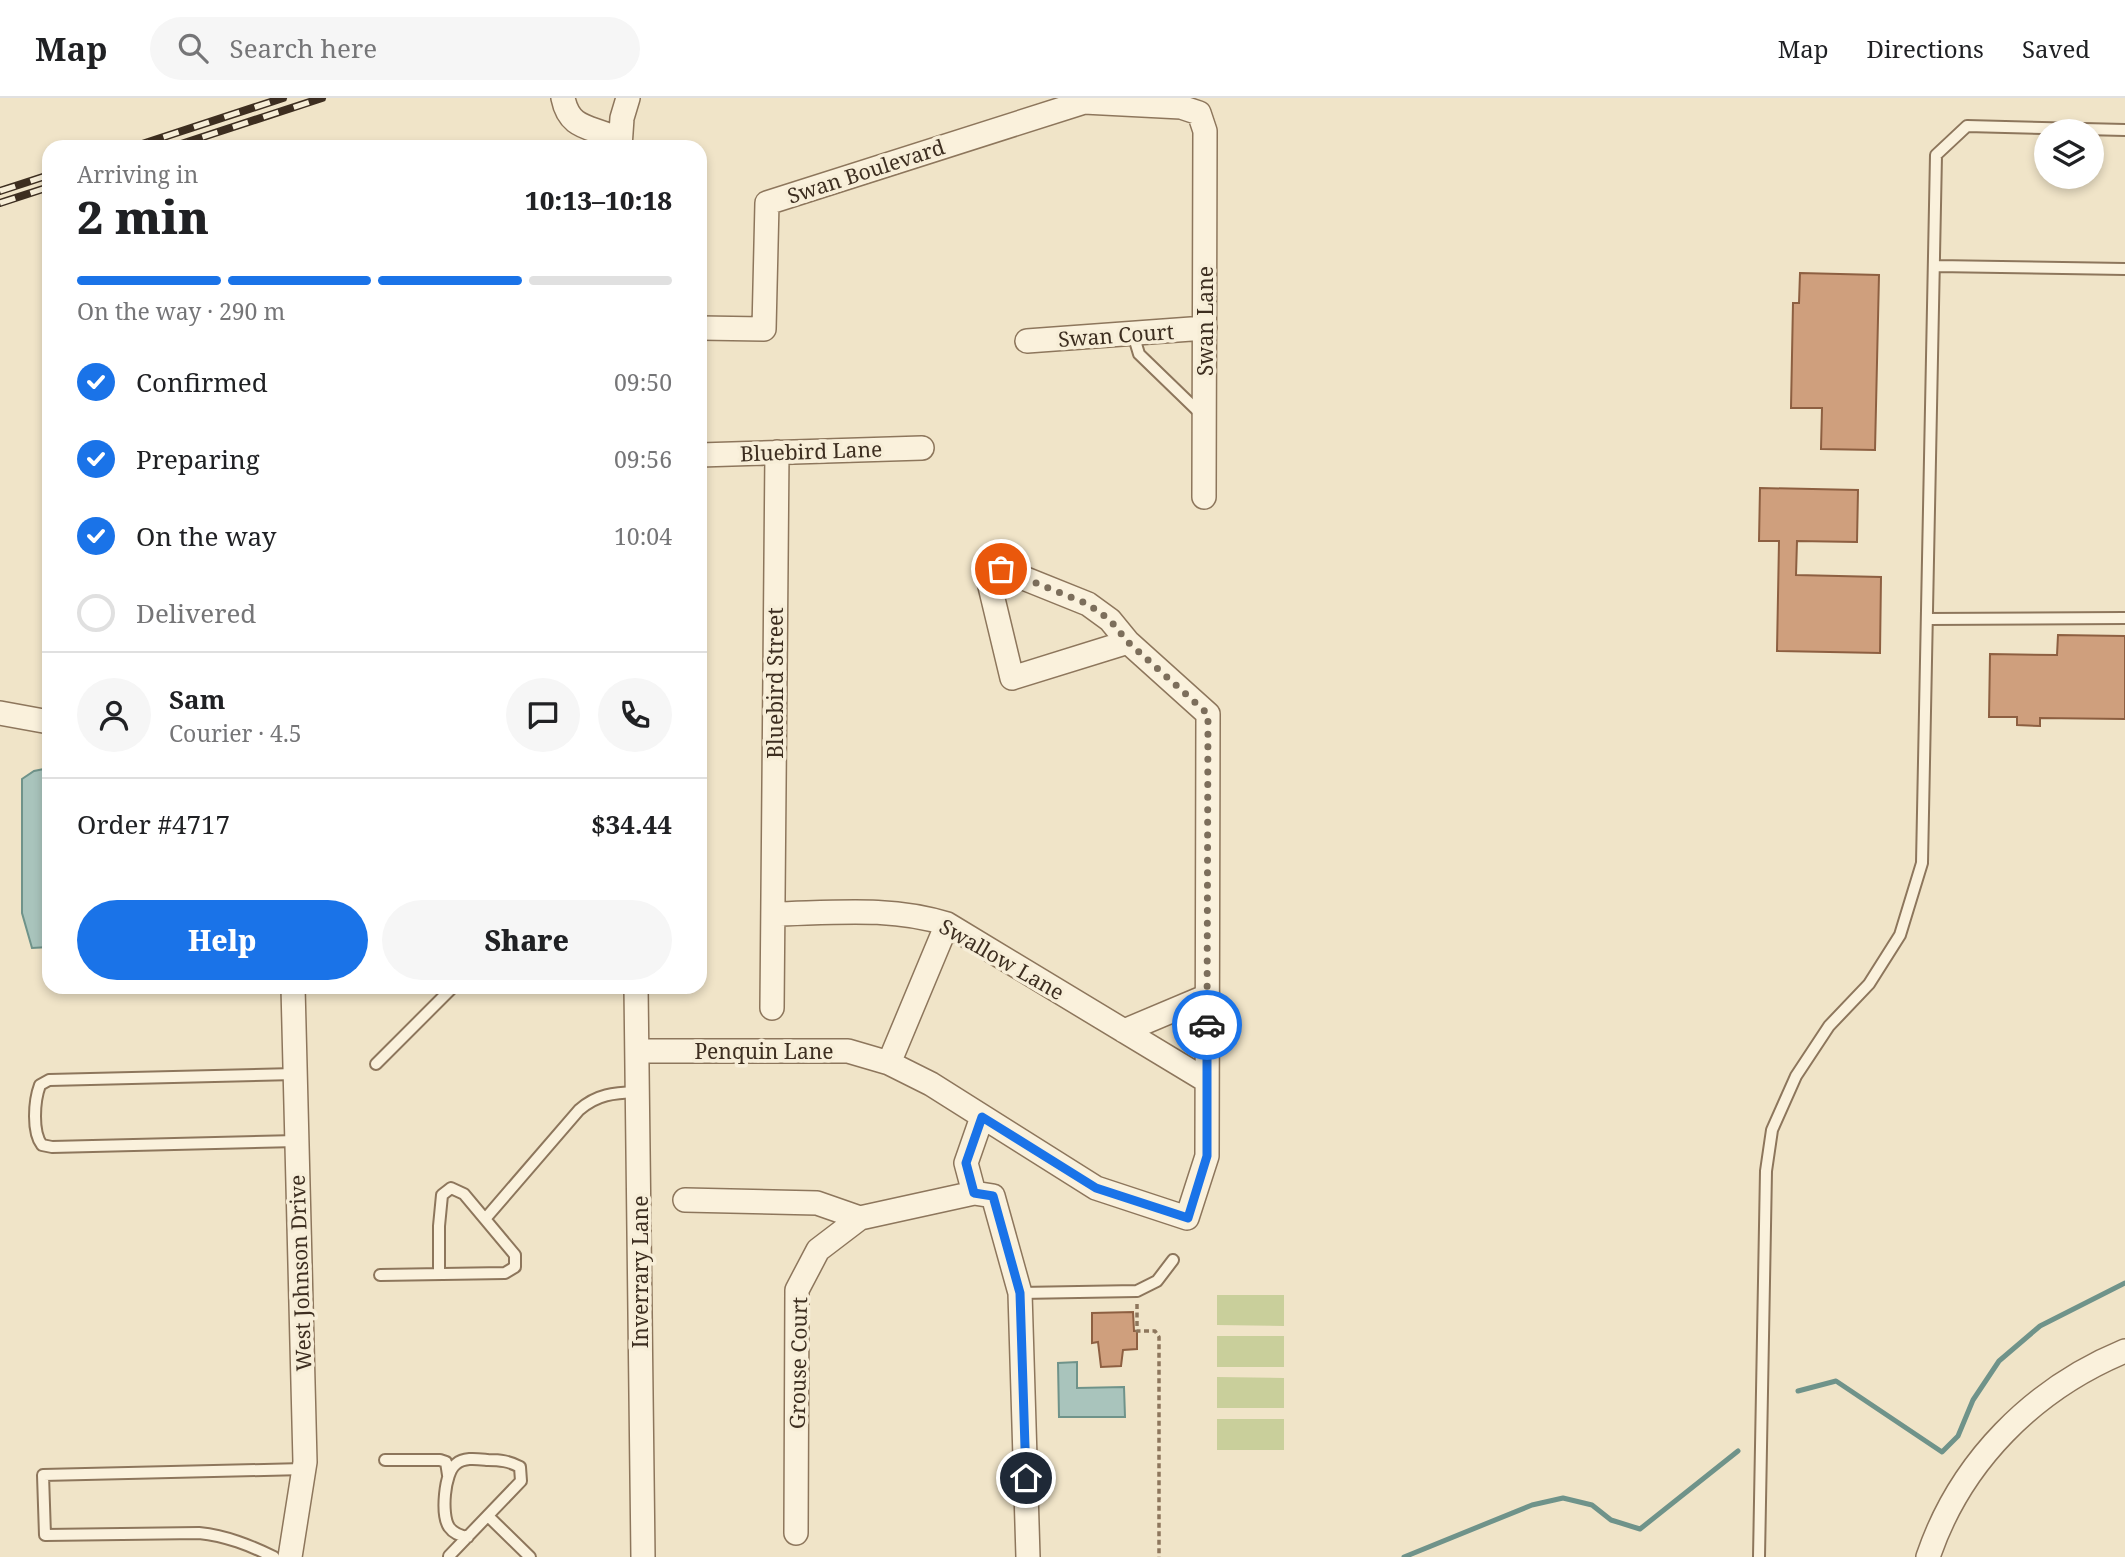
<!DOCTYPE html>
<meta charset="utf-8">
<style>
body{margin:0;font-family:"Noto Serif",serif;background:#f6f6f6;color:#202124;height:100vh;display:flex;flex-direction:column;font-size:26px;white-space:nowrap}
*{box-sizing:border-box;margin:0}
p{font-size:23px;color:#757577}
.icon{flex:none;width:38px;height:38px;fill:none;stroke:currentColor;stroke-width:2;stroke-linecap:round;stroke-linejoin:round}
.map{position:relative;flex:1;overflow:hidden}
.sheet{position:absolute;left:42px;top:42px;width:665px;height:854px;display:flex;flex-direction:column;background:#fff;border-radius:21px;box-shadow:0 4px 10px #0003}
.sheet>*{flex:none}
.fabs{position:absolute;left:2034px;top:21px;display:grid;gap:14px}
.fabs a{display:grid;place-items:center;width:70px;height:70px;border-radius:50%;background:#fff;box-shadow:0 4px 10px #0003;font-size:35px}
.pin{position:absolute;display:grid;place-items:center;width:60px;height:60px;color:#fff;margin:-30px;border:4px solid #fff;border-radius:50%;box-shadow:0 2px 7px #0007}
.courier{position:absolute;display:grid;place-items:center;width:70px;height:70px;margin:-35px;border:5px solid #1a73e8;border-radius:50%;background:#fff;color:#222;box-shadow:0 2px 9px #0007}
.headline em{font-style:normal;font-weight:800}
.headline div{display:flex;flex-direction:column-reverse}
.headline{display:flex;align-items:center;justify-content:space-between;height:119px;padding:0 35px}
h1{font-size:46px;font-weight:800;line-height:52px}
.bar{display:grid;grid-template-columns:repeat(4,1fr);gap:10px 7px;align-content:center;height:84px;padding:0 35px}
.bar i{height:9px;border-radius:5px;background:#e0e0e0}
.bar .current{background:#1a73e8}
.bar p{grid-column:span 4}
.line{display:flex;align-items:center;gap:18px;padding:0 35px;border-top:2px solid #e0e0e0}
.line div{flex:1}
.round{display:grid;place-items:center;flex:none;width:74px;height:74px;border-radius:37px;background:#f6f6f6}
ol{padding:0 35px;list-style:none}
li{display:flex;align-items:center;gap:21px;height:77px}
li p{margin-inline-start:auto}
li .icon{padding:7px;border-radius:50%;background:#1a73e8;color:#fff;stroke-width:4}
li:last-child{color:#757577}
li i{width:38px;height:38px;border:4px solid #e0e0e0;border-radius:50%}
.cta{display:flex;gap:14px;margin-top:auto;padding:14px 35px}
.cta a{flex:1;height:80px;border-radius:42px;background:#1a73e8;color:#fff;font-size:28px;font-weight:800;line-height:80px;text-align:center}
.cta a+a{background:#f6f6f6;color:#202124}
header{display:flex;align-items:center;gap:42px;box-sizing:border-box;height:98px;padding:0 35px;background:#fff;border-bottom:2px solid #e0e0e0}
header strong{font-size:33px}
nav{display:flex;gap:38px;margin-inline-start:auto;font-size:24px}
.search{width:490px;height:63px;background:#f6f6f6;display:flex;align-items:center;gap:18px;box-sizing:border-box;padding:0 24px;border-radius:38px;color:#757577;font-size:26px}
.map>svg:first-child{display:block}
.green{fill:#c9cf9b}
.water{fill:#a9c4bc;stroke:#6f938a;stroke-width:2}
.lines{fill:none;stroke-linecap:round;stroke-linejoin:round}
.stream{stroke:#6f938a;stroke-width:5}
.building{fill:#cf9f7d;stroke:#8d5f41;stroke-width:2}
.service-casing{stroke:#8d765c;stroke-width:14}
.minor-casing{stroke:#8d765c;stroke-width:26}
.path{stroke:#8d765c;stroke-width:3.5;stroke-dasharray:5 3.5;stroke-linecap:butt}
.service{stroke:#faf1dc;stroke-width:10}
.minor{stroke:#faf1dc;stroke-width:23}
.rail-casing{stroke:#3d2e20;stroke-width:8}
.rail{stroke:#f7eed8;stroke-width:5;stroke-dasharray:16;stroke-linecap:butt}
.done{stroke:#7c6e5b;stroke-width:7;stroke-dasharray:0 12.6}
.route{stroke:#1a73e8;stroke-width:9}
.labels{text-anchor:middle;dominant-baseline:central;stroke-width:7;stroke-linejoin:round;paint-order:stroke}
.street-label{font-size:21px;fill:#3d2e20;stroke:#f7eed8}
</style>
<header>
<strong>Map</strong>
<div class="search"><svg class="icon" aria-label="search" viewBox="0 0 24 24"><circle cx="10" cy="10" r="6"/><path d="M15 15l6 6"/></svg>Search here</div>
<nav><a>Map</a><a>Directions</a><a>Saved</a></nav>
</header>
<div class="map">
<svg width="2125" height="1459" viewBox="0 0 2125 1459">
<rect width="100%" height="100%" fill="#f0e4c8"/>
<!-- green -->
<path class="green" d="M1217 1197H1284V1228L1217 1227Z
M1217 1238H1284V1269H1217Z
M1217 1279 1284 1280V1310H1217Z
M1217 1321H1284V1352H1217Z"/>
<!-- water -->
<path class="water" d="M49 670V849L32 850 22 815V681L34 673Z
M1077 1264V1290L1124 1289 1125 1319H1059L1058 1265Z"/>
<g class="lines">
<!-- stream -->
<path class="stream" d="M1798 1293 1836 1283 1942 1354 1958 1338 1973 1302 1999 1263 2040 1228 2125 1185
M1404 1459 1532 1407 1563 1400 1592 1407 1611 1422 1640 1431 1738 1353"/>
</g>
<!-- building -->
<path class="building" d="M1800 175 1879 177 1875 352 1821 351 1822 310H1791L1793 205H1799Z
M1760 390 1858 392 1857 444 1797 443 1796 477 1881 479 1880 555 1777 553 1779 443H1759Z
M2058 537 2125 538V621L2040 620V628L2017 627V619H1989L1990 556 2057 557Z
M1133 1214 1134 1233H1137V1251L1123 1252 1121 1268 1101 1269 1098 1244 1092 1245V1215Z"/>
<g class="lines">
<defs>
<path id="service" d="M1936 168 2125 171
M1133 236 1139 256 1202 317
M1927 521 2125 520
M505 889H517
M376 966 453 889
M295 976 49 982 40 987C34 1003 32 1034 42 1047L52 1049 297 1043
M485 1121 579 1012C597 996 614 995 637 994
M380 1177 505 1175 515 1169V1157L464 1096 451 1090 442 1097 439 1128V1176
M1020 1195 1137 1193 1157 1183 1173 1162
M385 1362H440L446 1364 448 1377
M488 1418 530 1459
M449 1458 521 1383 520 1369C509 1363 500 1362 488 1362 477 1361 464 1359 456 1366 444 1375 441 1417 449 1429 454 1436 460 1438 468 1439
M274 1459C249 1447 227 1438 199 1435L45 1437 43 1377 304 1371
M1759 1459 1766 1073 1772 1032 1796 978 1829 928 1869 886 1900 837 1922 765 1936 57 1967 28 2125 32"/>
<path id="minor" d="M563 0C570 35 595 27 620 43
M620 49 622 20 628 0
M700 230 764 231 767 105 1084 4 1181 9 1199 15 1205 33 1204 399
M1027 243 1205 230
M700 357 922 350
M1001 471 1088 506 1110 522 1128 544 1012 580 988 480 991 475Z
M0 615 49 624
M774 816C831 815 891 808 947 826L1207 983
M636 889 643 1459
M772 910 777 354
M1124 933 1207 898
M638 953H848L889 965 931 986 1096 1090 1187 1120 1207 1058 1208 616 1128 544
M889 965 947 826
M974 1095 966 1065 982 1019
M685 1102 817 1105 860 1120
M796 1435 797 1192 818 1152 860 1120 974 1095 993 1098 1020 1195 1028 1459
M290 1459 305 1364 293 889
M1928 1459C1960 1364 2033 1291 2125 1253"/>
</defs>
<!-- service casing -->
<use href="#service" class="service-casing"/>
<!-- minor casing -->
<use href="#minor" class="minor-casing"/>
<!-- path -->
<path class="path" d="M1137 1206V1233H1155L1159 1239V1459"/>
<!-- service -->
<use href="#service" class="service"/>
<!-- minor -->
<use href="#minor" class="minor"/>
<defs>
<path id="rail" d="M133 49 283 0
M172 49 322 0
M0 93 49 77
M0 105 49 89"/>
</defs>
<!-- rail casing -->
<use href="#rail" class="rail-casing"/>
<!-- rail -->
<use href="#rail" class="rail"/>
</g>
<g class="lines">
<!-- done -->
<path class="done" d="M1001 471 1088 506 1110 522 1128 544 1208 616 1207 927"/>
<!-- route -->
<path class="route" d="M1026 1380 1020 1195 993 1098 974 1095 966 1065 982 1019 1096 1090 1188 1120 1207 1058V927"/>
</g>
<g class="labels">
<!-- street labels -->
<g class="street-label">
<text transform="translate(866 73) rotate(-18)">Swan Boulevard</text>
<text transform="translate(1205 223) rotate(-90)">Swan Lane</text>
<text transform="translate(1116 237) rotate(-4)">Swan Court</text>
<text transform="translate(811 353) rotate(-2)">Bluebird Lane</text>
<text transform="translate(775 585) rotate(-90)">Bluebird Street</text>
<text transform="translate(1002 861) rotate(30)">Swallow Lane</text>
<text x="764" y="953">Penquin Lane</text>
<text transform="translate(640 1174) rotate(-90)">Inverrary Lane</text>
<text transform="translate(300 1175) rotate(-92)">West Johnson Drive</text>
<text transform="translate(798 1265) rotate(-89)">Grouse Court</text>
</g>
</g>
</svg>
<div class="fabs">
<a><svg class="icon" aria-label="layers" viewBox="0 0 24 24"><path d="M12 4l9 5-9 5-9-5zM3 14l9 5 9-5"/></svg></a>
</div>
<div class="pin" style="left:1001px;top:471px;background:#ea580c"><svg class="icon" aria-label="bag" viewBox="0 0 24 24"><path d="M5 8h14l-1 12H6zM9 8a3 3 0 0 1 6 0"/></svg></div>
<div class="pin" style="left:1026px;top:1380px;background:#1f2937"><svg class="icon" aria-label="home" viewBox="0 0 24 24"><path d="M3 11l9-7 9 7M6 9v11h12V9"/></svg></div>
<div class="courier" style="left:1207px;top:927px"><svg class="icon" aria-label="car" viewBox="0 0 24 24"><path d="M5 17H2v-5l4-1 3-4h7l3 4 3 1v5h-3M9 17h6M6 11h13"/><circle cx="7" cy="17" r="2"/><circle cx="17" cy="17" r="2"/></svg></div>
<section class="sheet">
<div class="headline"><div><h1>2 min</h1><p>Arriving in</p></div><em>10:13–10:18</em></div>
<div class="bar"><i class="current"></i><i class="current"></i><i class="current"></i><i></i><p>On the way · 290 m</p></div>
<ol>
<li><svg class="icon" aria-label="check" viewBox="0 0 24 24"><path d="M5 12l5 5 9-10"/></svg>Confirmed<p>09:50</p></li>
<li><svg class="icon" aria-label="check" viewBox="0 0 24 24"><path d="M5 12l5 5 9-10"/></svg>Preparing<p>09:56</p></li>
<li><svg class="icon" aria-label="check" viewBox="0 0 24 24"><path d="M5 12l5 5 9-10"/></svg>On the way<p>10:04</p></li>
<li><i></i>Delivered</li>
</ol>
<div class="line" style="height:126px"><a class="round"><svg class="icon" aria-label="person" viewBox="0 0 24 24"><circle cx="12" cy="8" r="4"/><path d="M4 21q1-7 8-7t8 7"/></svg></a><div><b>Sam</b><p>Courier · 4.5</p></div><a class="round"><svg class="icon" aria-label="chat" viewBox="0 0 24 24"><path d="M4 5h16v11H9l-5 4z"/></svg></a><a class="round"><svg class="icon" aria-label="phone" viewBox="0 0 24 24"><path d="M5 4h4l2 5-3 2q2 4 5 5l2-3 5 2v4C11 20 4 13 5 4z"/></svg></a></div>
<div class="line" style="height:91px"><div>Order #4717</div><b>$34.44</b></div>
<div class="cta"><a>Help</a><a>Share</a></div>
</section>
</div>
